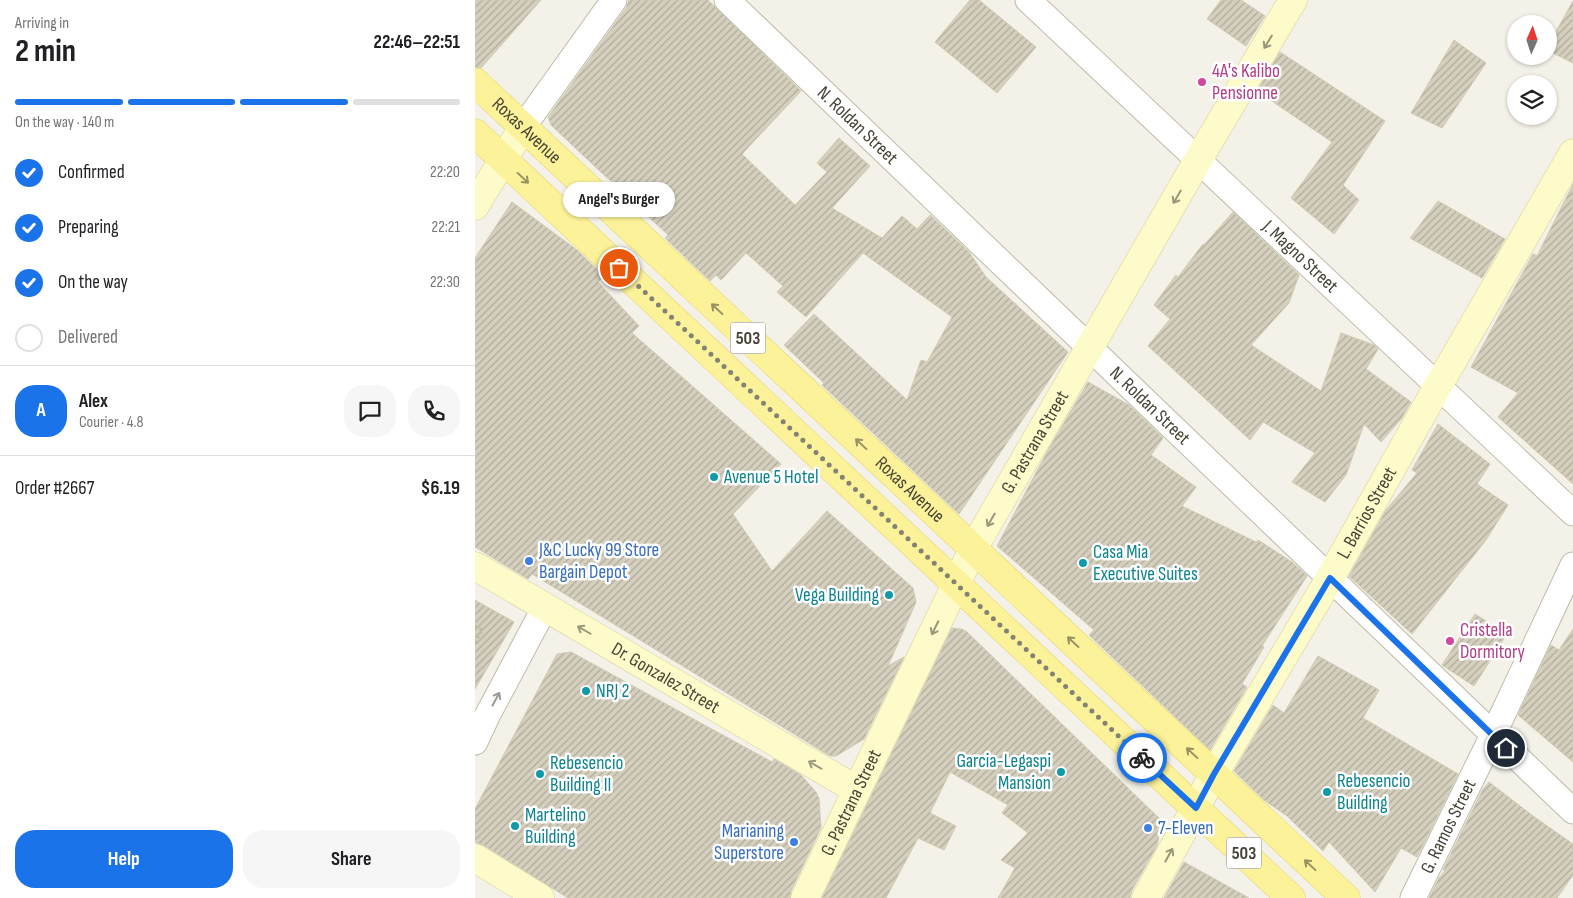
<!DOCTYPE html>
<meta charset="utf-8">
<style>
body{margin:0;font-family:"Sofia Sans Condensed",sans-serif;background:#f6f6f6;color:#202124;height:100vh;display:flex;flex-direction:column;font-size:19px;white-space:nowrap}
*{box-sizing:border-box;margin:0}
p{font-size:16px;color:#757577}
.icon{flex:none;width:28px;height:28px;fill:none;stroke:currentColor;stroke-width:2;stroke-linecap:round;stroke-linejoin:round}
.map{position:relative;flex:1;overflow:hidden}
.drawer{display:flex;flex-direction:column;background:#fff;width:475px}
.drawer>*{flex:none}
.needle{width:32px;rotate:3deg}
.controls{position:absolute;left:1032px;top:15px;display:grid;gap:10px}
.controls a{display:grid;place-items:center;width:50px;height:50px;border-radius:50%;background:#fff;box-shadow:0 1px 4px #0004;font-size:25px}
.pin{position:absolute;display:grid;place-items:center;width:42px;height:42px;color:#fff;margin:-21px;border:2px solid #fff;border-radius:50%;box-shadow:0 1px 5px #0007}
.courier{position:absolute;display:grid;place-items:center;width:50px;height:50px;margin:-25px;border:4px solid #1a73e8;border-radius:50%;background:#fff;color:#222;box-shadow:0 1px 6px #0007}
.bubble{position:absolute;height:35px;border-radius:18px;background:#fff;box-shadow:0 1px 4px #0004;font-size:16px;font-weight:700;line-height:35px;text-align:center}
.head em{font-style:normal;font-weight:700}
.head div{display:flex;flex-direction:column-reverse}
.head{display:flex;align-items:center;justify-content:space-between;height:85px;padding:0 15px}
h1{font-size:32px;font-weight:700;line-height:38px}
.bar{display:grid;grid-template-columns:repeat(4,1fr);gap:8px 5px;align-content:center;height:60px;padding:0 15px}
.bar i{height:6px;border-radius:4px;background:#e0e0e0}
.bar .on{background:#1a73e8}
.bar p{grid-column:span 4}
.line{display:flex;align-items:center;gap:12px;padding:0 15px;border-top:1px solid #e0e0e0}
.line div{flex:1}
.round{display:grid;place-items:center;flex:none;width:52px;height:52px;border-radius:20px;background:#f6f6f6}
ol{padding:0 15px;list-style:none}
li{display:flex;align-items:center;gap:15px;height:55px}
li p{margin-inline-start:auto}
li .icon{padding:5px;border-radius:50%;background:#1a73e8;color:#fff;stroke-width:4}
li:last-child{color:#757577}
li i{width:28px;height:28px;border:2px solid #e0e0e0;border-radius:50%}
.cta{display:flex;gap:10px;margin-top:auto;padding:10px 15px}
.cta a{flex:1;height:58px;border-radius:20px;background:#1a73e8;color:#fff;font-size:20px;font-weight:700;line-height:58px;text-align:center}
.cta a+a{background:#f6f6f6;color:#202124}
main{display:flex;flex:1;min-height:0}
.map>svg:first-child{display:block}
.building{fill:url(#building-hatch);stroke:#d0cab1}
.lines{fill:none;stroke-linecap:round;stroke-linejoin:round}
.street-casing{stroke:#bfbcab;stroke-width:27}
.secondary-casing{stroke:#d3ce99;stroke-width:29}
.primary-casing{stroke:#e1d469;stroke-width:29}
.path{stroke:#c1bb9c;stroke-width:3;stroke-dasharray:2.5 2.5;stroke-linecap:butt}
.street{stroke:#fff;stroke-width:25}
.secondary{stroke:#fdfbc9;stroke-width:28}
.primary{stroke:#fcf299;stroke-width:28}
.oneway{stroke:#999679}
.oneway2{stroke:#989263}
.oneway3{stroke:#9a9891}
.done{stroke:#848175;stroke-width:5;stroke-dasharray:0 9}
.route{stroke:#1a73e8;stroke-width:6}
.hotel-dot{fill:#d1479c;stroke:#fff;stroke-width:2}
.culture-dot{fill:#0f9aa8;stroke:#fff;stroke-width:2}
.shop-dot{fill:#3f7fe0;stroke:#fff;stroke-width:2}
.labels{text-anchor:middle;dominant-baseline:central;stroke-width:5;stroke-linejoin:round;paint-order:stroke}
.shield{fill:#fff;stroke:#7e7c73;stroke-width:1}
.shield-label{font-size:18px;font-weight:bold;fill:#474437}
.hotel-label{font-size:19px;fill:#b23c85;stroke:#fff;text-anchor:start}
.street-label{font-size:19px;fill:#474437;stroke:#fff}
.culture-label{font-size:19px;fill:#0d838f;stroke:#fff;text-anchor:start}
.shop-label{font-size:19px;fill:#366cbe;stroke:#fff;text-anchor:start}
</style>
<main>
<section class="drawer">
<div class="head"><div><h1>2 min</h1><p>Arriving in</p></div><em>22:46–22:51</em></div>
<div class="bar"><i class="on"></i><i class="on"></i><i class="on"></i><i></i><p>On the way · 140 m</p></div>
<ol>
<li><svg class="icon" aria-label="check" viewBox="0 0 24 24"><path d="M5 12l5 5 9-10"/></svg>Confirmed<p>22:20</p></li>
<li><svg class="icon" aria-label="check" viewBox="0 0 24 24"><path d="M5 12l5 5 9-10"/></svg>Preparing<p>22:21</p></li>
<li><svg class="icon" aria-label="check" viewBox="0 0 24 24"><path d="M5 12l5 5 9-10"/></svg>On the way<p>22:30</p></li>
<li><i></i>Delivered</li>
</ol>
<div class="line" style="height:90px"><b class="round" style="background:#1a73e8;color:#fff">A</b><div><b>Alex</b><p>Courier · 4.8</p></div><a class="round"><svg class="icon" aria-label="chat" viewBox="0 0 24 24"><path d="M4 5h16v11H9l-5 4z"/></svg></a><a class="round"><svg class="icon" aria-label="phone" viewBox="0 0 24 24"><path d="M5 4h4l2 5-3 2q2 4 5 5l2-3 5 2v4C11 20 4 13 5 4z"/></svg></a></div>
<div class="line" style="height:65px"><div>Order #2667</div><b>$6.19</b></div>
<div class="cta"><a>Help</a><a>Share</a></div>
</section>
<div class="map">
<svg width="1098" height="898" viewBox="0 0 1098 898">
<defs>
<pattern id="building-hatch" width="6" height="6" patternUnits="userSpaceOnUse" patternTransform="scale(1.25)"><rect width="6" height="6" fill="#d5d0be"/><path d="M-1 1l2-2M0 6l6-6M5 7l2-2" fill="none" stroke="#afaa9b"/></pattern>
</defs>
<rect width="100%" height="100%" fill="#f4f2e8"/>
<!-- building -->
<path class="building" d="M0 0H66L6 68 0 67Z
M154 0H233L326 91 267 154 320 205 352 172 342 163 364 138 395 166 357 208 407 238 427 216 442 229 455 215 494 252 511 277 593 352 484 514 347 385 349 383 309 345 339 314 432 400 446 360 452 362 477 317 388 253 331 317 302 292 308 286 271 253 246 280 241 275 235 281 190 238 193 235 161 205 163 203 130 176 76 125 73 117 151 8Z
M495 0H504L561 47 522 93 460 42Z
M746 0H766L790 16 771 46 732 19Z
M1098 1V63L1074 51V44Z
M979 40 1011 63 967 128 936 113Z
M805 52 910 121 868 185 884 200 859 234 816 198 857 142 782 91Z
M1098 184V484L1023 417 1043 393 996 367 1058 254 1062 256Z
M963 201 1030 239 1007 278 935 238Z
M37 202 102 250 129 276 123 282 164 326 157 333 306 464 258 514 297 571 352 511 438 588 441 602 413 666 429 657 389 739 361 756H355L57 574 53 579 0 547V258Z
M758 212 824 275 814 303 776 345 846 391 866 333 899 345 903 349 891 369 936 402 927 418 906 442 889 424 871 475 850 502 817 482 840 453 788 422 775 440 673 346 695 319 679 305 701 275 703 277 728 244 729 245Z
M613 382 654 405 688 438 676 455 721 487 707 506 781 542 783 540 817 562 832 576 787 646 789 647 767 684 772 687 735 750 614 635 619 630 522 546 573 450Z
M963 424 1015 464 1002 484 1033 505 1011 540 937 634 874 576 911 510 942 473 937 470Z
M0 600 39 622 0 689Z
M1000 614 1032 634 999 686 967 665Z
M477 628 486 629 491 631 685 819 686 825 682 846 657 890 655 898H523L540 868 526 860 553 833 527 813 533 805 475 772 455 813 481 826 469 850 443 838 411 898H347Z
M1098 629V762L1043 715 1076 645 1084 650Z
M96 652 297 762 299 759 326 775 341 792 344 799 346 828 316 891 315 898H93L8 845 0 842V809L82 654Z
M843 656 904 690 888 718 983 774 942 857 926 848 900 892 854 842 848 851 812 816 789 800 759 771 798 705 809 713Z
M1014 782 1058 816 1098 844V875L1082 898H954L964 878 970 871 968 870 1008 789Z
M709 862 774 898H689Z"/>
<g class="lines">
<defs>
<g id="street">
<path id="s1" d="M252 0 1098 811"/>
<path id="s2" d="M553 0 1098 513"/>
<path d="M48 127 139 0"/>
<path d="M0 742 12 716 70 607"/>
<path id="s3" d="M938 898 1018 735 1098 565"/>
</g>
<g id="secondary">
<path d="M0 206 48 127"/>
<path id="s4" d="M0 566 382 790"/>
<path d="M0 858 65 898"/>
<path id="s5" d="M330 898 498 549 723 160 818 0"/>
<path id="s6" d="M671 898 739 774 855 578 963 386 1098 153"/>
</g>
<g id="primary">
<path id="s7" d="M0 82 871 898"/>
<path d="M0 133 816 898"/>
</g>
</defs>
<!-- street casing -->
<use href="#street" class="street-casing"/>
<!-- secondary casing -->
<use href="#secondary" class="secondary-casing"/>
<!-- primary casing -->
<use href="#primary" class="primary-casing"/>
<!-- path -->
<path class="path" d="M0 626 7 630 0 643"/>
<!-- street -->
<use href="#street" class="street"/>
<!-- secondary -->
<use href="#secondary" class="secondary"/>
<!-- primary -->
<use href="#primary" class="primary"/>
</g>
<!-- one-way arrows -->
<defs><path id="oneway-shaft" d="M-6 0H5M1.5-3L5.5 0L1.5 3" fill="none" stroke-width="1.6" stroke-linecap="round" stroke-linejoin="round" transform="scale(1.25)"/></defs>
<g class="oneway">
<use href="#oneway-shaft" transform="translate(793 42) rotate(121)"/>
<use href="#oneway-shaft" transform="translate(702 197) rotate(120)"/>
<use href="#oneway-shaft" transform="translate(516 520) rotate(120)"/>
<use href="#oneway-shaft" transform="translate(460 628) rotate(116)"/>
<use href="#oneway-shaft" transform="translate(109 630) rotate(-150)"/>
<use href="#oneway-shaft" transform="translate(340 765) rotate(-150)"/>
<use href="#oneway-shaft" transform="translate(694 855) rotate(-61)"/>
</g>
<g class="oneway2">
<use href="#oneway-shaft" transform="translate(48 178) rotate(43)"/>
<use href="#oneway-shaft" transform="translate(242 309) rotate(-137)"/>
<use href="#oneway-shaft" transform="translate(386 444) rotate(-137)"/>
<use href="#oneway-shaft" transform="translate(598 642) rotate(-137)"/>
<use href="#oneway-shaft" transform="translate(717 753) rotate(-137)"/>
<use href="#oneway-shaft" transform="translate(835 865) rotate(-137)"/>
</g>
<use class="oneway3" href="#oneway-shaft" transform="translate(21 699) rotate(-62)"/>
<g class="lines">
<!-- done -->
<path class="done" d="M144 268 667 758"/>
<!-- route -->
<path class="route" d="M667 758 721 808 739 774 855 578 1031 748"/>
</g>
<!-- markers -->
<g class="hotel-dot">
<circle cx="727" cy="82" r="5"/>
<circle cx="975" cy="641" r="5"/>
</g>
<g class="culture-dot">
<circle cx="239" cy="477" r="5"/>
<circle cx="608" cy="563" r="5"/>
<circle cx="414" cy="595" r="5"/>
<circle cx="111" cy="691" r="5"/>
<circle cx="586" cy="772" r="5"/>
<circle cx="65" cy="774" r="5"/>
<circle cx="852" cy="792" r="5"/>
<circle cx="40" cy="826" r="5"/>
</g>
<g class="shop-dot">
<circle cx="54" cy="561" r="5"/>
<circle cx="673" cy="828" r="5"/>
<circle cx="319" cy="842" r="5"/>
</g>
<g class="labels">
<!-- shield labels -->
<g class="shield">
<rect x="255.5" y="322.5" width="35" height="31" rx="4"/>
<rect x="751.5" y="837.5" width="35" height="31" rx="4"/>
</g>
<g class="shield-label">
<text x="273" y="338">503</text>
<text x="769" y="853">503</text>
</g>
<!-- hotel labels -->
<g class="hotel-label">
<text x="737" y="71">4A's Kalibo<tspan x="737" dy="22">Pensionne</tspan></text>
<text x="985" y="630">Cristella<tspan x="985" dy="22">Dormitory</tspan></text>
</g>
<!-- street labels -->
<g class="street-label">
<text stroke="none"><textPath href="#s1" startOffset="181">N. Roldan Street</textPath></text>
<text stroke="none"><textPath href="#s7" startOffset="71">Roxas Avenue</textPath></text>
<text stroke="none"><textPath href="#s2" startOffset="374">J. Magno Street</textPath></text>
<text stroke="none"><textPath href="#s1" startOffset="586">N. Roldan Street</textPath></text>
<text stroke="none"><textPath href="#s5" startOffset="511">G. Pastrana Street</textPath></text>
<text stroke="none"><textPath href="#s7" startOffset="596">Roxas Avenue</textPath></text>
<text stroke="none"><textPath href="#s6" startOffset="444">L. Barrios Street</textPath></text>
<text stroke="none"><textPath href="#s4" startOffset="221">Dr. Gonzalez Street</textPath></text>
<text stroke="none"><textPath href="#s5" startOffset="106">G. Pastrana Street</textPath></text>
<text stroke="none"><textPath href="#s3" startOffset="80">G. Ramos Street</textPath></text>
</g>
<!-- culture labels -->
<g class="culture-label">
<text x="249" y="477">Avenue 5 Hotel</text>
<text x="618" y="552">Casa Mia<tspan x="618" dy="22">Executive Suites</tspan></text>
<text x="404" y="595" text-anchor="end">Vega Building</text>
<text x="121" y="691">NRJ 2</text>
<text x="576" y="761" text-anchor="end">Garcia-Legaspi<tspan x="576" dy="22">Mansion</tspan></text>
<text x="75" y="763">Rebesencio<tspan x="75" dy="22">Building II</tspan></text>
<text x="862" y="781">Rebesencio<tspan x="862" dy="22">Building</tspan></text>
<text x="50" y="815">Martelino<tspan x="50" dy="22">Building</tspan></text>
</g>
<!-- shop labels -->
<g class="shop-label">
<text x="64" y="550">J&amp;C Lucky 99 Store<tspan x="64" dy="22">Bargain Depot</tspan></text>
<text x="683" y="828">7-Eleven</text>
<text x="309" y="831" text-anchor="end">Marianing<tspan x="309" dy="22">Superstore</tspan></text>
</g>
</g>
</svg>
<div class="controls">
<a><svg class="needle" viewBox="-14 -14 28 28"><path d="M0-13l5 13h-10z" fill="#e53935"/><path d="M0 13l5-13h-10z" fill="#757577"/></svg></a>
<a><svg class="icon" aria-label="layers" viewBox="0 0 24 24"><path d="M12 4l9 5-9 5-9-5zM3 14l9 5 9-5"/></svg></a>
</div>
<div class="pin" style="left:144px;top:268px;background:#ea580c"><svg class="icon" aria-label="bag" viewBox="0 0 24 24"><path d="M5 8h14l-1 12H6zM9 8a3 3 0 0 1 6 0"/></svg></div>
<div class="pin" style="left:1031px;top:748px;background:#1f2937"><svg class="icon" aria-label="home" viewBox="0 0 24 24"><path d="M3 11l9-7 9 7M6 9v11h12V9"/></svg></div>
<div class="courier" style="left:667px;top:758px"><svg class="icon" aria-label="bike" viewBox="0 0 24 24"><circle cx="6" cy="16" r="4"/><circle cx="18" cy="16" r="4"/><path d="M6 16l4-8h5l3 8M10 8l3 8H6M13 5h3"/></svg></div>
<div class="bubble" style="left:88px;top:182px;width:112px">Angel's Burger</div>
</div>
</main>
